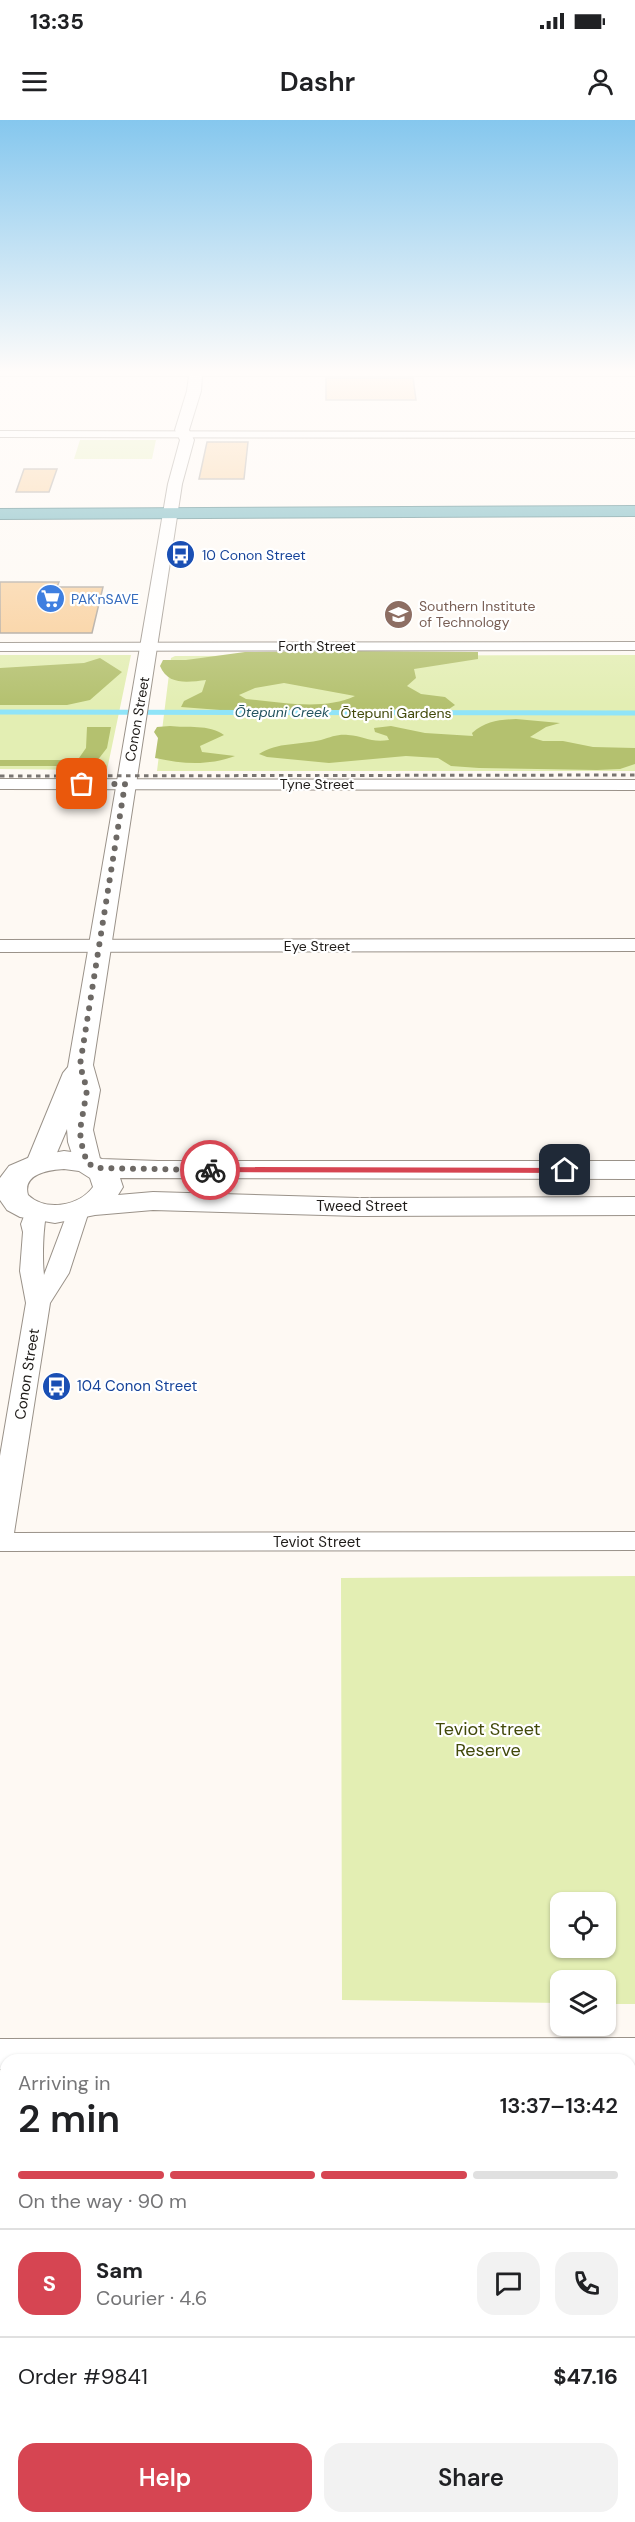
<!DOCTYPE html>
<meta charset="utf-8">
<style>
body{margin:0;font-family:"DM Sans",sans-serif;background:#f2f2f2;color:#202124;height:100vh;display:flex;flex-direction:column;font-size:22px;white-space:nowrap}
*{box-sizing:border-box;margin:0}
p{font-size:20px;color:#757577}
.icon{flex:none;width:33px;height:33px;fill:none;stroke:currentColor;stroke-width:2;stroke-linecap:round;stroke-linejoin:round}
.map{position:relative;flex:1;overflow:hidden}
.sheet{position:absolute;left:0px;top:1934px;width:636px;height:470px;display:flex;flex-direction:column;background:#fff;border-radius:18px 18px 0 0;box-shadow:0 2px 4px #0004}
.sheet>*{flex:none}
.buttons{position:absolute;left:550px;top:1772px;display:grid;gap:12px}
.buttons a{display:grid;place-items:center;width:66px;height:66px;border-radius:12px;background:#fff;box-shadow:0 2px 4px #0004;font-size:30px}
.pin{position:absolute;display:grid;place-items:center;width:51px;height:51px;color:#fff;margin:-26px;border-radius:12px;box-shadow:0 3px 9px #0006}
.courier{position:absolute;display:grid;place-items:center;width:60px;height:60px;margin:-30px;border:4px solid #d64552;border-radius:50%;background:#fff;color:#222;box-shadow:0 2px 8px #0007}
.head em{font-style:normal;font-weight:600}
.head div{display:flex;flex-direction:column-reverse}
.head{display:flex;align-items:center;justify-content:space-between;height:102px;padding:0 18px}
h1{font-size:39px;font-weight:600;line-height:45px}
.bar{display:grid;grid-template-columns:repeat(4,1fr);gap:9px 6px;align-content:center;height:72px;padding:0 18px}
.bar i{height:8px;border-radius:4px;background:#e0e0e0}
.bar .on{background:#d64552}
.bar p{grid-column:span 4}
.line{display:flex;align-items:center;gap:15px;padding:0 18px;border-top:2px solid #e0e0e0}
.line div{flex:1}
.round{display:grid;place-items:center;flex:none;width:63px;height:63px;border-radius:18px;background:#f2f2f2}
.cta{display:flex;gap:12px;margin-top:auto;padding:12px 18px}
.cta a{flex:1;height:69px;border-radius:18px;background:#d64552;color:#fff;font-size:24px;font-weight:600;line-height:69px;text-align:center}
.cta a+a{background:#f2f2f2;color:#202124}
.status{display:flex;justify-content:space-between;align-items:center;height:42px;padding:0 30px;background:#fff;direction:ltr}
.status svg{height:16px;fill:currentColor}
header{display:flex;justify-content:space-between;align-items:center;height:78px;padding:0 18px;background:#fff;font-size:27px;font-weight:600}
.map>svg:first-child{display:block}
.green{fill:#e3eeb3;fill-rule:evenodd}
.forest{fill:#b4c16f;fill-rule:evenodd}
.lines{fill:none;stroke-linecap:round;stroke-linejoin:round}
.stream{stroke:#90e4f8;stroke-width:5}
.building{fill:#f9cd96;stroke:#a8a097;stroke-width:1.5}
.minor-casing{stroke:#9a9289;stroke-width:2}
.tertiary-casing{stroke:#9a9289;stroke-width:2}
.secondary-casing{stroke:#9a9289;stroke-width:2}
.trunk-casing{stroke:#2e6d73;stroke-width:2}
.minor{fill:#fff;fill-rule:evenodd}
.tertiary{fill:#fff;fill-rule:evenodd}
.secondary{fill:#fff;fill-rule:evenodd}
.trunk{fill:#5eacb6;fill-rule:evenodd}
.rail{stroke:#797571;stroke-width:3;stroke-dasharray:4.5 4.5;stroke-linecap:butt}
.route{fill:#d64552}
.done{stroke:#6d6965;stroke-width:6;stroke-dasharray:0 10.8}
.labels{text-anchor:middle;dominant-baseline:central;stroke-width:4.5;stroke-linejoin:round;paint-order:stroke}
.far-transit-label{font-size:14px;fill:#164399;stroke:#fff;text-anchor:start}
.far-shop-label{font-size:14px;fill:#366cbe;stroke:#fff;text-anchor:start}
.far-education-label{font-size:14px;fill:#785e54;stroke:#fff;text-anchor:start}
.far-street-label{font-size:14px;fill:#1f1c19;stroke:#fff}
.far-water-label{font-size:14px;font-style:italic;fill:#24545f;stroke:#fff}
.far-park-label{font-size:14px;fill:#42490a;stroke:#fff}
.street-label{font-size:15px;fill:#1f1c19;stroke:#fff}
.transit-label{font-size:15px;fill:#164399;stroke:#fff;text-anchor:start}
.near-park-label{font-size:18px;fill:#42490a;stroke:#fff}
</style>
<div class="status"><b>13:35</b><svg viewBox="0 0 49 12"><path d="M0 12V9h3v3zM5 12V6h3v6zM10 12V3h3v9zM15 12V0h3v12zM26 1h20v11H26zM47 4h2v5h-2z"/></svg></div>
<header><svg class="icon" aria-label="menu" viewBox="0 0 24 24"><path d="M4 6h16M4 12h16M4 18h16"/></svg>Dashr<svg class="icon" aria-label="person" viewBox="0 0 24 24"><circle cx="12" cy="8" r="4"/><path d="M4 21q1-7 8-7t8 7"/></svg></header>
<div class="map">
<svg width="635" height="2402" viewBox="0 0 635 2402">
<rect width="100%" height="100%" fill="#fef9f3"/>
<!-- green -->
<path class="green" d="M80 320H156L152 339H74Z
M0 535H131L107 650 0 649Z
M635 535V651H157L171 538 175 536Z
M635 1456V1884H606V1860H561V1883L342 1880 341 1458ZM561 1782H606V1827H561Z"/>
<!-- forest -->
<path class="forest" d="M354 531 478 532V539L414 549 416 558 407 566 421 574 445 577 455 585 449 589 233 591 181 587 184 581 202 572 206 560C189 562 168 566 160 546L163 540H186L245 532ZM284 563 355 576C324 591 279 582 246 579L239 575 255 568Z
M100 538 122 552 90 580 67 585H0V548L84 543Z
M516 599 560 603 546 607 530 617 543 621H563L593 627 635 628V644L620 649 597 650 479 648 451 646 438 638 406 636 329 643 267 637 259 634C277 622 301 625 321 620 331 617 338 614 348 615 365 616 370 623 389 620L387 616 375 612 374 608 391 606 425 613 473 616 472 613C486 601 498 600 516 599Z
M170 606C187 608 209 604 224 615L200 626 202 632 235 636C207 646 184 644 155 638L158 618 154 612 157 607Z
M87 607H111L107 628 97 641 73 646H0V640H60L79 638 86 628Z"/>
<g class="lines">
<!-- stream -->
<path class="stream" d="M0 592 635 593"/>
</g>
<!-- building -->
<path class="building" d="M326 258H413L416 280H326Z
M207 322H248L244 359H199Z
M24 349H57L49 372H16Z
M0 462H59L57 467H103L92 513H0Z"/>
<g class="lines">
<defs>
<path id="minor" d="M0 311 635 312V318L0 317Z
M635 522V530L0 531V523Z
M0 659 635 660V670L0 669Z
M635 819V831L0 832V820Z
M36 1084 44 1086 47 1091C43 1106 42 1138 44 1155L70 1086 78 1084 86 1086 89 1091 69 1153 50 1183 14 1413 635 1412V1430L0 1431V1336L26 1183 20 1151 23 1112 21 1104 28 1086Z
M635 1918V1948H630V1940H6V1949H0V1919Z"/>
<path id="tertiary" d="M0 250H635V256H202L201 271 189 310 194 320 182 364 93 945 100 970 93 1010 101 1043 97 1049 87 1051 77 1049 68 1022 67 1009 50 1049 40 1051 30 1049 26 1043 63 953 68 947 168 364 180 320 175 310 187 271 189 256H0Z"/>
<path id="secondary" d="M64 1031 87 1034 102 1039 158 1041H635V1059L120 1058 123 1067 118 1075 153 1072 358 1078 635 1077V1095L358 1096 153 1090 95 1095 55 1103 20 1097 7 1090 0 1080V1058L9 1046 30 1037ZM64 1049 79 1051 90 1058 93 1067C79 1086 46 1092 28 1075 22 1054 48 1050 64 1049Z"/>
<path id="trunk" d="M635 386V396L0 399V389Z"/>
</defs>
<!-- minor casing -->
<use href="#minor" class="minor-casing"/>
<!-- tertiary casing -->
<use href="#tertiary" class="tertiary-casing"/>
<!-- secondary casing -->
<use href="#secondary" class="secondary-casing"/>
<!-- trunk casing -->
<use href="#trunk" class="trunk-casing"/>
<!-- minor -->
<use href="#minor" class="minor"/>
<!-- tertiary -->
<use href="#tertiary" class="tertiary"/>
<!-- secondary -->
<use href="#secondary" class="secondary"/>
<!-- trunk -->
<use href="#trunk" class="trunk"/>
<!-- rail -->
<path class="rail" d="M0 656 635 655"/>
</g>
<!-- sky -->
<linearGradient id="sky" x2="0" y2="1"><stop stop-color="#85c7ee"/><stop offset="0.43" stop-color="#fffcfa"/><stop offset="1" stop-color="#fffcfa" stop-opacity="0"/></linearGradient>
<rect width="635" height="586" fill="url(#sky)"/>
<!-- route -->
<path class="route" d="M210 1047 565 1048 569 1050 565 1053 207 1052 206 1050Z"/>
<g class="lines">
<!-- done -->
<path class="done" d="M82 664H125L80 945 87 970 80 1010 81 1022 87 1043 97 1048 210 1050"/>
</g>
<!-- icons -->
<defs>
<symbol id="bus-disc" viewBox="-11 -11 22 22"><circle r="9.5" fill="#1a4fb4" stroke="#fff"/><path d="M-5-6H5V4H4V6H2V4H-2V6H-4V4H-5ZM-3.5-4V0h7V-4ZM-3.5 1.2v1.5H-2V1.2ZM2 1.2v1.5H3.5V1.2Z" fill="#fff"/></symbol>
<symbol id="supermarket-disc" viewBox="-11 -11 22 22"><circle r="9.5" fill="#3f7fe0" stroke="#fff"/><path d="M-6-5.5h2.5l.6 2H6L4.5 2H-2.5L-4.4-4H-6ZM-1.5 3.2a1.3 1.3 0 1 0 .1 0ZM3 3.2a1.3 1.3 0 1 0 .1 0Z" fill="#fff"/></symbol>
<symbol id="university-disc" viewBox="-11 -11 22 22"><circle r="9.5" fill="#8d6e63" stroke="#fff"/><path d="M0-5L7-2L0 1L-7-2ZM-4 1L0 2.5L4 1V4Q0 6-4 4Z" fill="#fff"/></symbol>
</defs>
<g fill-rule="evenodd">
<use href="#bus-disc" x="164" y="418" width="33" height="33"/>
<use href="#supermarket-disc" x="34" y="462" width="33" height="33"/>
<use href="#university-disc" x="382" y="478" width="33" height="33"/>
<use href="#bus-disc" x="40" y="1250" width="33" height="33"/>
</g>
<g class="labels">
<!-- far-transit labels -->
<g class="far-transit-label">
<text x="202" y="435">10 Conon Street</text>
</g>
<!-- far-shop labels -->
<g class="far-shop-label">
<text x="71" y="479">PAK'nSAVE</text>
</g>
<!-- far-education labels -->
<g class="far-education-label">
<text x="419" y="486">Southern Institute<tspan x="419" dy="16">of Technology</tspan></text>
</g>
<!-- far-street labels -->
<g class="far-street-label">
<text x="317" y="526">Forth Street</text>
<text transform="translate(137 599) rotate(-80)">Conon Street</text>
<text x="317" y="664">Tyne Street</text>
<text x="317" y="826">Eye Street</text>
</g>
<!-- far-water labels -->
<g class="far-water-label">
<text x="282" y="592">Ōtepuni Creek</text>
</g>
<!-- far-park labels -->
<g class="far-park-label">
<text x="396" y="593">Ōtepuni Gardens</text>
</g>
<!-- street labels -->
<g class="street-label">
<text x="362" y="1086">Tweed Street</text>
<text transform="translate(27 1254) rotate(-81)">Conon Street</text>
<text x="317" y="1422">Teviot Street</text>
</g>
<!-- transit labels -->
<g class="transit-label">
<text x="77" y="1266">104 Conon Street</text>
</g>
<!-- near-park labels -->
<g class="near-park-label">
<text x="488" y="1609">Teviot Street<tspan x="488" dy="21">Reserve</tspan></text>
</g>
</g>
</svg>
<div class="buttons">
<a><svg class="icon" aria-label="locate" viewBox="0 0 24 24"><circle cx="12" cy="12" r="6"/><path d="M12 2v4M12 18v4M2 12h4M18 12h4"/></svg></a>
<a><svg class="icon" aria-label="layers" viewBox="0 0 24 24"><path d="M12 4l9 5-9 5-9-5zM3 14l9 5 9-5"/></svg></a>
</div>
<div class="pin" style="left:82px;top:664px;background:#ea580c"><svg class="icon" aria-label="bag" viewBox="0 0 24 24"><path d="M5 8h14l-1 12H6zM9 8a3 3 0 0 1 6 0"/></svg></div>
<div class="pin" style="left:565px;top:1050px;background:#1f2937"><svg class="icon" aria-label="home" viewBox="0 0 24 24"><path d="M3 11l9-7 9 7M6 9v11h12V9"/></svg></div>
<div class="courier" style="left:210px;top:1050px"><svg class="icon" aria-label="bike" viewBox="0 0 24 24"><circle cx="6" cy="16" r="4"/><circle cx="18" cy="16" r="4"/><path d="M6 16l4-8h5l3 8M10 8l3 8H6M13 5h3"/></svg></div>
<section class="sheet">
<div class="head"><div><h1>2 min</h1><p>Arriving in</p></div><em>13:37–13:42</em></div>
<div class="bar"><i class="on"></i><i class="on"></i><i class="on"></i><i></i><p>On the way · 90 m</p></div>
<div class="line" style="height:108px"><b class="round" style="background:#d64552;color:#fff">S</b><div><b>Sam</b><p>Courier · 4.6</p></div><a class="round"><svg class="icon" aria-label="chat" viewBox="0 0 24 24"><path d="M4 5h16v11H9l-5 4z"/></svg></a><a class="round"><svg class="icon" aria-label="phone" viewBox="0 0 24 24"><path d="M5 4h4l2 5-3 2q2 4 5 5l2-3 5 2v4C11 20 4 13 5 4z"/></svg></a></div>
<div class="line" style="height:78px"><div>Order #9841</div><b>$47.16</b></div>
<div class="cta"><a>Help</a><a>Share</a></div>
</section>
</div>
